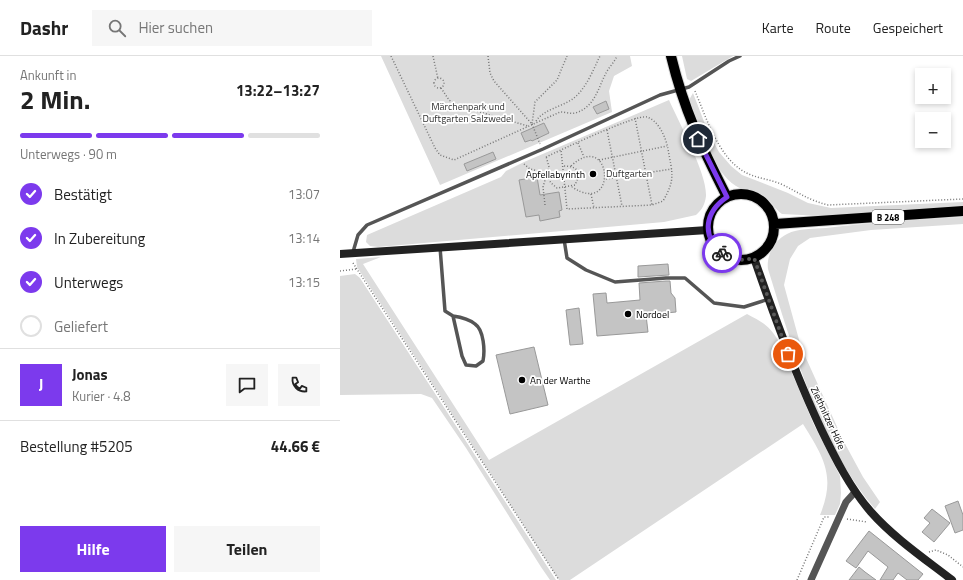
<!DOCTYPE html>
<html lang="de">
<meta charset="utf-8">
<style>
body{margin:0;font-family:"Titillium Web",sans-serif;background:#f6f6f6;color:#222;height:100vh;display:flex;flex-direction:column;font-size:15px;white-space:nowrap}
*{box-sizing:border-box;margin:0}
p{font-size:13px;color:#767676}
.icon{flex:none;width:22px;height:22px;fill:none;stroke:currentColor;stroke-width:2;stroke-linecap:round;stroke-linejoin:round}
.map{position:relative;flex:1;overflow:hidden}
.drawer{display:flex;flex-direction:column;background:#fff;width:340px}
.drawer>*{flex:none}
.tools{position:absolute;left:575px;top:12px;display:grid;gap:8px}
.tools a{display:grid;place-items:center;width:36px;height:36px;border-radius:0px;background:#fff;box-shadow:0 2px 6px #0003;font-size:20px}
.pin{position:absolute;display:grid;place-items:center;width:34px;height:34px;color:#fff;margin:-17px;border:2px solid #fff;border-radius:50%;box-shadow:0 1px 4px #0007}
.courier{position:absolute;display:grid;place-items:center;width:40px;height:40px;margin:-20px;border:3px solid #7c3aed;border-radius:50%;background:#fff;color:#222;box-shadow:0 1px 5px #0007}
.overview em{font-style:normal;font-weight:700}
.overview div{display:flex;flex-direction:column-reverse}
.overview{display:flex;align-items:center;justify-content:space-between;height:68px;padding:0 20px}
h1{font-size:26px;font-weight:700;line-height:30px}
.bar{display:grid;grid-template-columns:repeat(4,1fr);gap:6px 4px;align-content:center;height:48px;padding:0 20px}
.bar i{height:5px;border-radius:3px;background:#e0e0e0}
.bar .on{background:#7c3aed}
.bar p{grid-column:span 4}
.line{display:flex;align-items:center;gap:10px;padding:0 20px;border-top:1px solid #e0e0e0}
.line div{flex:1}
.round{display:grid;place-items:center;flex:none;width:42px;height:42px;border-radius:0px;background:#f6f6f6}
ol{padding:0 20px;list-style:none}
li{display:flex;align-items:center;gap:12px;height:44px}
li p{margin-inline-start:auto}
li .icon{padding:4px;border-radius:50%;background:#7c3aed;color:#fff;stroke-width:4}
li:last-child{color:#767676}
li i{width:22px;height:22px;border:2px solid #e0e0e0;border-radius:50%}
.cta{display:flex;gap:8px;margin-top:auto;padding:8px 20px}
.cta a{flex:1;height:46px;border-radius:0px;background:#7c3aed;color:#fff;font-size:16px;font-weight:700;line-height:46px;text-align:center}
.cta a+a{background:#f6f6f6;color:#222}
header{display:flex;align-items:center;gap:24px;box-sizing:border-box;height:56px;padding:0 20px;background:#fff;border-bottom:1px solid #e0e0e0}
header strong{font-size:19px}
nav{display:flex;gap:22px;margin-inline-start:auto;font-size:14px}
.search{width:280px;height:36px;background:#f6f6f6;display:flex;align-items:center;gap:10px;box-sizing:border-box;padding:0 14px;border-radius:0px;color:#767676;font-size:15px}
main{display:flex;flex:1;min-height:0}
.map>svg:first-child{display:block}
.green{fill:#dcdcdc}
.building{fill:#c4c4c4;stroke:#999}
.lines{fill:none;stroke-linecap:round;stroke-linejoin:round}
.primary-casing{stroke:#dbdbdb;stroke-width:12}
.path{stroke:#777;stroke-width:1.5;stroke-dasharray:1 2;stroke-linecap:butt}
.service{stroke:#555;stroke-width:3.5}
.minor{stroke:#555;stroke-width:7}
.secondary{stroke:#222;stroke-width:8}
.primary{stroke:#000;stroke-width:10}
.done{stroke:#595959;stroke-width:4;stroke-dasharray:0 7.2}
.route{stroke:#7c3aed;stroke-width:5}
.poi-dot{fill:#000;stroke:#fff;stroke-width:1.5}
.labels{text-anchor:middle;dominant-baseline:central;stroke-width:3.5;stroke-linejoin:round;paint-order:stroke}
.shield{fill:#fff;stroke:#4c4c4c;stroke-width:1}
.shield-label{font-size:9px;font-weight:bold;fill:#000}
.park-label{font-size:10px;fill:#333;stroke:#fff}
.poi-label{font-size:10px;fill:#000;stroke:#fff;text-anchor:start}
.street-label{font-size:10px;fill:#000;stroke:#fff}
</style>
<header>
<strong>Dashr</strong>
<div class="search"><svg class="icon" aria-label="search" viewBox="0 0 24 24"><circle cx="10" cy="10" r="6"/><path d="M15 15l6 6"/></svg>Hier suchen</div>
<nav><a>Karte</a><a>Route</a><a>Gespeichert</a></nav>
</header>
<main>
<section class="drawer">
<div class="overview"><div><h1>2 Min.</h1><p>Ankunft in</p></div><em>13:22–13:27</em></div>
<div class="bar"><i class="on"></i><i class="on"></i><i class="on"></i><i></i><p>Unterwegs · 90 m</p></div>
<ol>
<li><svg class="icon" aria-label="check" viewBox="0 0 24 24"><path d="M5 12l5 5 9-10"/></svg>Bestätigt<p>13:07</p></li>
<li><svg class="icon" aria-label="check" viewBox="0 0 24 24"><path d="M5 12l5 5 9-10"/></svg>In Zubereitung<p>13:14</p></li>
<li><svg class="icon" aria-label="check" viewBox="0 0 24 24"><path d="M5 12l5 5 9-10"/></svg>Unterwegs<p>13:15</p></li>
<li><i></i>Geliefert</li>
</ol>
<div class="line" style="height:72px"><b class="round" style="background:#7c3aed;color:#fff">J</b><div><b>Jonas</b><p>Kurier · 4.8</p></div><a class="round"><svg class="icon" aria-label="chat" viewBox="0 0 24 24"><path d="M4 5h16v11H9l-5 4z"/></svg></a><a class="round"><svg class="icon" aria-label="phone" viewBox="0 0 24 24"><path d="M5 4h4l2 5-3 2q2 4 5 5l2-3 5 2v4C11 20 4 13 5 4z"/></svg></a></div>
<div class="line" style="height:52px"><div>Bestellung #5205</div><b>44.66 €</b></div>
<div class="cta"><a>Hilfe</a><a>Teilen</a></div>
</section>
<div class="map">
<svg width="623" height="524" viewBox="0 0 623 524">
<rect width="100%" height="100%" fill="#fff"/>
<!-- green -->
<path class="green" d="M41 0H290L292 10 274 20 269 35 272 56 100 129Z
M342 0H393L351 25 347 23Z
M353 37 368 76 379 96 391 110 402 119 448 137 468 147 491 152 623 146V151L482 160 442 158C434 153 430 142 419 137 412 133 403 135 396 130 373 116 358 69 349 44Z
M329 44C339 67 367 117 366 140 365 148 362 154 356 159L324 166 38 191 30 190 26 186 27 179 161 121 166 115 184 106Z
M623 161V168L531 174 470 182 458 190 450 203 444 229 461 291 503 384 523 421 540 446 535 453C481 391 452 290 428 213 426 199 435 184 447 178 458 172 474 173 486 172 532 166 577 164 623 161Z
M41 201 23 208 149 404 407 258C422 266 429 269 438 284L474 369 500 420 501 437 500 448 495 459H480C496 420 484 402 463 368L230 524H219L17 211 16 203Z
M15 218 20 222 216 524H210L201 511 126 392 92 342 81 338 0 339V220Z"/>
<!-- building -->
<path class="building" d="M266 45 269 53 257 58 253 51Z
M204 67 209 77 192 85 191 84 185 86 181 77Z
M153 96 156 103 127 115 124 108Z
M197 121 200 139 219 136 222 154 219 155 220 161 200 165 199 159 186 161 179 124Z
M328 208 329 219 298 221V210Z
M326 225H330L331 237 335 242 336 256 306 259 308 276 257 280 253 238 266 237 267 247 300 244 299 227Z
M239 252 243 288 230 289 226 254Z
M194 291 208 349 170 358 156 299Z
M618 445 623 459V474L615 477 605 450Z
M592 453 610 467 594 486 582 476 590 467 584 462Z
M529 475 583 518 578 524H567L558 517 553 524H540L548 511 528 495 516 512 506 505Z
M519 511 525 516 536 524H509Z"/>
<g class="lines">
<defs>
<path id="primary" d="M331 0C344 54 362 92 387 141
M368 171a33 33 0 1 1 66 0a33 33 0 1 1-66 0Z
M435 168 623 155"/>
</defs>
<!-- primary casing -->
<use href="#primary" class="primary-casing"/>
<!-- path -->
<path class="path" d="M51 0 95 92 100 99 114 104 220 56C225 56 231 58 235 57 254 52 258 33 265 19 268 12 274 7 277 0
M93 0 98 23
M148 0 150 17 154 25 192 68 195 46 217 24 227 0
M94 27a5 5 0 1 1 10 0a5 5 0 1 1-10 0Z
M101 32 109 44 119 50 188 70
M355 35C366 61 378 100 403 115 414 122 429 123 441 128 458 136 468 144 488 149L623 143
M295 62 312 149
M196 65C204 53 222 51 234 42 247 31 253 14 260 0
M192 68 200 88
M267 74 282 150
M238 87 244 101
M206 101C221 94 296 58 307 61 319 65 326 82 328 93 332 117 336 123 323 145L312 149 227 153 221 94
M259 104 327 90
M184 108 190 113 205 117 211 127 217 132 235 129 239 120C238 111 231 110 223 110
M231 110C272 72 279 162 232 131
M266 123 332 113
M251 138 254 152
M205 149 203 131 209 111 206 100
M13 207 219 524
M0 215 16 213
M507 463 527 466
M589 496 596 494 608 499 623 511
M457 524 484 461H490"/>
<!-- service -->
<path class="service" d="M224 183 227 202 246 214 275 226 326 222H345L374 247 404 251 429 243
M100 191 105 255 113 260 122 300 126 309 136 310 143 305C145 295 144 274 135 268 129 263 120 261 113 260
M13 196 18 179 27 169 203 93 320 39 349 31 389 5 400 0"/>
<!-- minor -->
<path class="minor" d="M471 524 506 446 515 436"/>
<!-- secondary -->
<path class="secondary" d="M0 198 368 174
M414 202C434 260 455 318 481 373 495 402 510 432 531 456 554 482 585 503 612 524"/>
<!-- primary -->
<use href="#primary" class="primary"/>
</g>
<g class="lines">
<!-- done -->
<path class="done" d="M382 197C391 205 402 205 414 202L448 298"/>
<!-- route -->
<path class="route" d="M358 83 387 141C365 156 361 179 382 197"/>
</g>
<!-- markers -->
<g class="poi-dot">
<circle cx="253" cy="118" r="4"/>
<circle cx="288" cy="258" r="4"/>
<circle cx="182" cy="324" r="4"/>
</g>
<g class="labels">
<!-- shield labels -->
<rect class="shield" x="532" y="154" width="32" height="14" rx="3"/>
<g class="shield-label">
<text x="548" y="161">B 248</text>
</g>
<!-- park labels -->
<g class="park-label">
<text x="128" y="50">Märchenpark und<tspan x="128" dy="12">Duftgarten Salzwedel</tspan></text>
<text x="289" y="117">Duftgarten</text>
</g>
<!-- poi labels -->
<g class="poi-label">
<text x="245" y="118" text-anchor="end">Apfellabyrinth</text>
<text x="296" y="258">Nordoel</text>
<text x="190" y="324">An der Warthe</text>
</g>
<!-- street labels -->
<g class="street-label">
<text transform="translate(488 362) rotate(65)">Ziethnitzer Höfe</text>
</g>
</g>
</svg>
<div class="tools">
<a>+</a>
<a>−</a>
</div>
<div class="pin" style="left:448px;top:298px;background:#ea580c"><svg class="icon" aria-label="bag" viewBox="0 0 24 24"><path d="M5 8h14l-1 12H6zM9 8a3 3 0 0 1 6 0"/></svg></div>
<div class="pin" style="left:358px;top:83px;background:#1f2937"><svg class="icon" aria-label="home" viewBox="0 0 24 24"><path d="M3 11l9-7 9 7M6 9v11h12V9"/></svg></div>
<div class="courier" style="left:382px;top:197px"><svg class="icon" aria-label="bike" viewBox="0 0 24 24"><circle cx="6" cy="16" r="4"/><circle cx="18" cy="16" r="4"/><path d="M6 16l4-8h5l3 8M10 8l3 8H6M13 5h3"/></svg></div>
</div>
</main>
